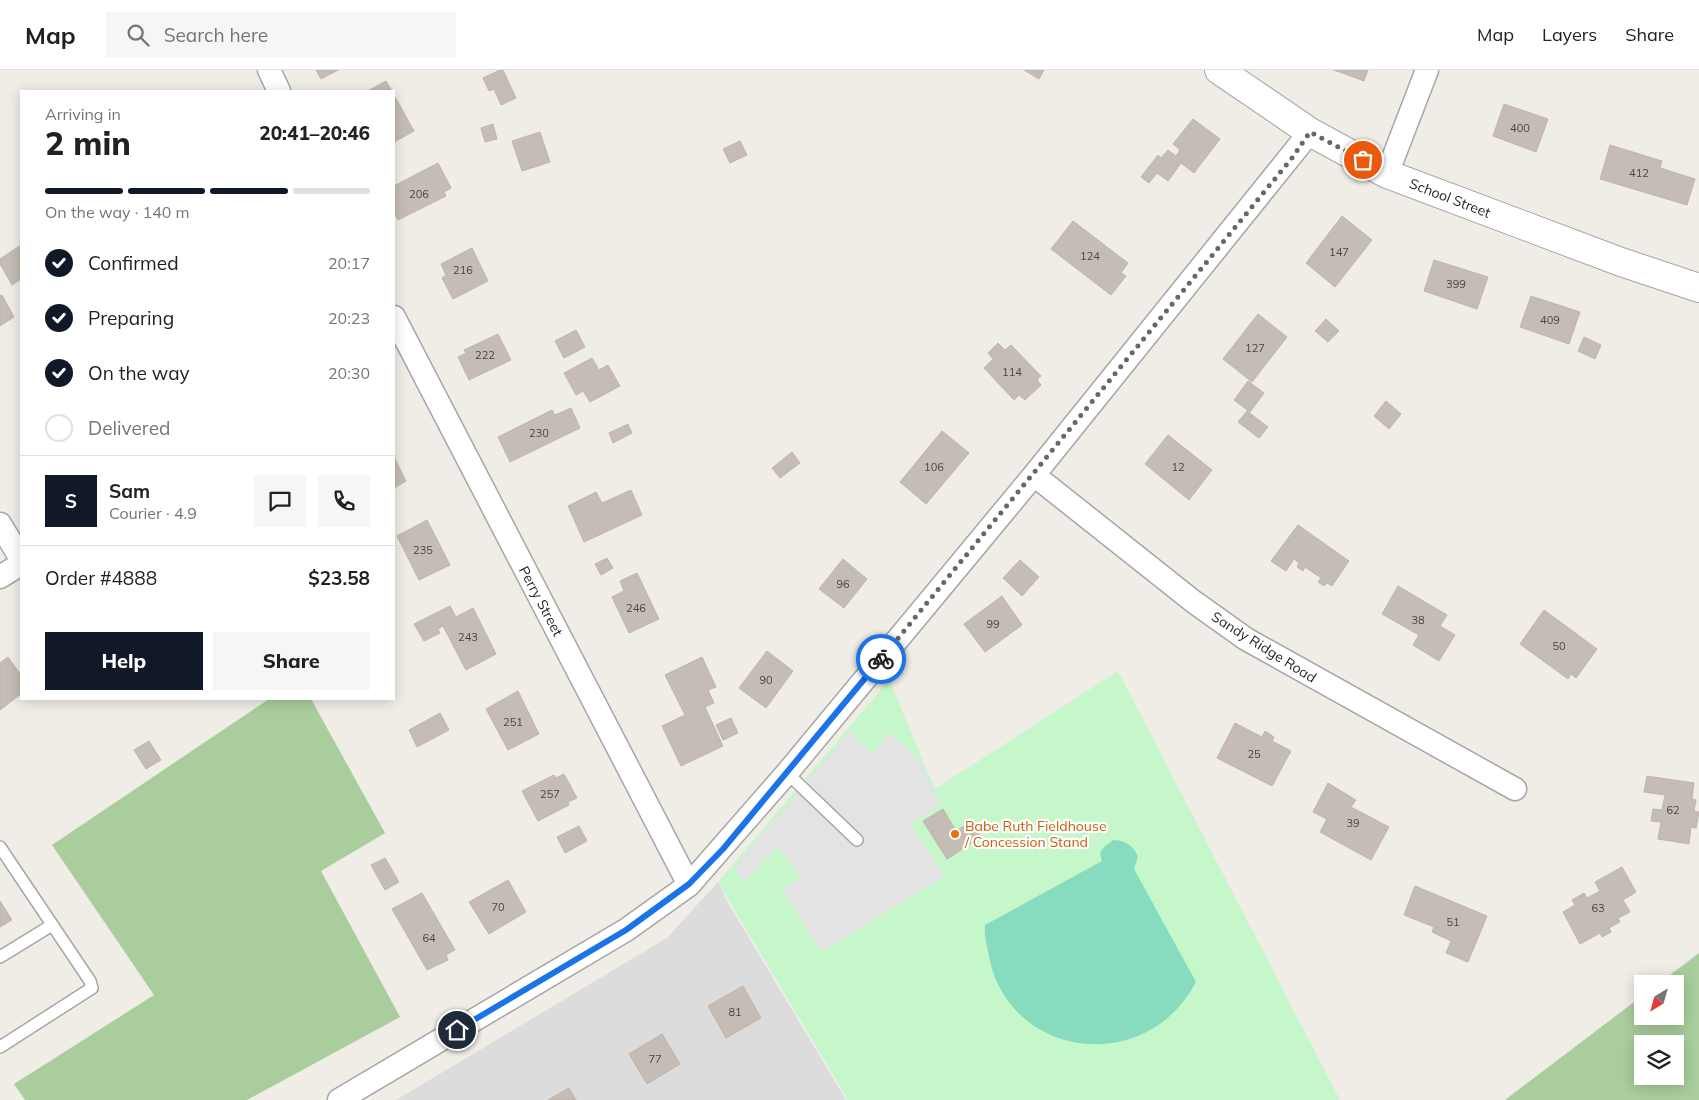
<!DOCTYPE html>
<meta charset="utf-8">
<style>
body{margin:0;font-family:Mulish,sans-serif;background:#f6f6f6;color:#202124;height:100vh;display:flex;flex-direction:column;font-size:19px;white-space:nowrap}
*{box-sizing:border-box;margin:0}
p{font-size:16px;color:#757577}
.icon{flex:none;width:28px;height:28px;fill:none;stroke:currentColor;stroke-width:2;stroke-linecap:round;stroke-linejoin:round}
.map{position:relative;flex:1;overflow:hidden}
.panel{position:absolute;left:20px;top:20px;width:375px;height:610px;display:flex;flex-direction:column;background:#fff;border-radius:0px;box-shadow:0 2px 12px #0003}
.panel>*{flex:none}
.needle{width:32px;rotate:217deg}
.buttons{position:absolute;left:1634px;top:905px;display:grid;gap:10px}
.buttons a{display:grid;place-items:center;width:50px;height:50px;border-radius:0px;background:#fff;box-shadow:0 2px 12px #0003;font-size:25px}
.pin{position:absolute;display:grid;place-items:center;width:42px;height:42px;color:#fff;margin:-21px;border:2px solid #fff;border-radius:50%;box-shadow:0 1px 5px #0007}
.courier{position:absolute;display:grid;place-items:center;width:50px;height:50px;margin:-25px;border:4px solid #1a73e8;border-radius:50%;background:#fff;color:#222;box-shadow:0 1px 6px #0007}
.overview em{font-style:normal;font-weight:800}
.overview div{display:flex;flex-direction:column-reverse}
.overview{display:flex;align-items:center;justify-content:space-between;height:85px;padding:0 25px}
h1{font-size:32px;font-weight:800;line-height:38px}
.bar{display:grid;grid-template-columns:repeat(4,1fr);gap:8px 5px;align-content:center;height:60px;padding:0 25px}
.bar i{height:6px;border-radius:4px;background:#e0e0e0}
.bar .current{background:#111827}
.bar p{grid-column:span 4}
.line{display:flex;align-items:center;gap:12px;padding:0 25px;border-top:1px solid #e0e0e0}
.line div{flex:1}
.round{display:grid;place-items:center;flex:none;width:52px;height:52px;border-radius:0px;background:#f6f6f6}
ol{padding:0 25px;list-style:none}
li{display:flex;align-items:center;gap:15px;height:55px}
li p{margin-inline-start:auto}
li .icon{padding:5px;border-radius:50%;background:#111827;color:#fff;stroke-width:4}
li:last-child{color:#757577}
li i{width:28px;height:28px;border:2px solid #e0e0e0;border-radius:50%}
.primary-button{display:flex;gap:10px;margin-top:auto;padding:10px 25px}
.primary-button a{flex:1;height:58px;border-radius:0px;background:#111827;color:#fff;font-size:20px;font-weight:800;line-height:58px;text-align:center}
.primary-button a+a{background:#f6f6f6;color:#202124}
header{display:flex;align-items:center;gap:30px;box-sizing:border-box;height:70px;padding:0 25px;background:#fff;border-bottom:1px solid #e0e0e0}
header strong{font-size:24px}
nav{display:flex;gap:28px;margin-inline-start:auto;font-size:18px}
.search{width:350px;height:45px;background:#f6f6f6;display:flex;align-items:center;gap:12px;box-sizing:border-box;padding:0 18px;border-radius:0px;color:#757577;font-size:19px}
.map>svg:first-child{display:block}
.residential{fill:#dddcdc}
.forest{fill:#a9cd9c;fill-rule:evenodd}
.park{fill:#c5f7cb}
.pitch{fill:#87dbbe}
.parking{fill:#e3e3e3}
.building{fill:#c4bcb5;stroke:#c1b4a9}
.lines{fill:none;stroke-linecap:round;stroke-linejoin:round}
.service-casing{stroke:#a6a6a6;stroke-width:14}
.minor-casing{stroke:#a6a6a6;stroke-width:25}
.tertiary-casing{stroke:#a6a6a6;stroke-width:30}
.service{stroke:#fff;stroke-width:11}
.minor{stroke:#fff;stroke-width:22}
.tertiary{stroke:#fff;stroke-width:28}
.done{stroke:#686765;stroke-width:5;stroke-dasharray:0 9}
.route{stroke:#1a73e8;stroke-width:6}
.food-dot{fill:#e8710a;stroke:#fff;stroke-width:2}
.labels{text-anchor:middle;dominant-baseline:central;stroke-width:4.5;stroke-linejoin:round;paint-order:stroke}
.number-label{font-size:11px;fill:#484644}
.street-label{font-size:14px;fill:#1f1f1f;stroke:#fff}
.food-label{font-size:14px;fill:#c56008;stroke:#fff;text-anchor:start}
</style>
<header>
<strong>Map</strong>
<div class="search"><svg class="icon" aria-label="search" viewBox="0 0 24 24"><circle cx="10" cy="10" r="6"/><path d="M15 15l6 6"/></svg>Search here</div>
<nav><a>Map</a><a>Layers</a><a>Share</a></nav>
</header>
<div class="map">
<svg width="1699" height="1030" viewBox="0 0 1699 1030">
<rect width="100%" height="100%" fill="#efede6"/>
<!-- residential -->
<path class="residential" d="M718 812 728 833 846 1030H396L667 868Z"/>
<!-- forest -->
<path class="forest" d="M269 629H311L385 763 321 801 400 947 247 1030H25L14 1014 154 925 52 775Z
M1699 883V1030H1505L1642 926V946H1675V914H1658ZM1642 974H1675V1006H1642Z"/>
<!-- park -->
<path class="park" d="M1118 601 1340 1030H848L718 812 889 610 935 719Z"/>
<!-- pitch -->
<path class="pitch" d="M1113 770C1125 770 1134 776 1138 787L1134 799 1196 912C1145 1009 1004 988 988 881 986 872 984 864 985 855L1102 791 1100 783 1104 777Z"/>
<!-- parking -->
<path class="parking" d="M850 661 872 685 889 662 921 691 940 735 910 754 945 806 821 882 782 819 801 807 778 777 745 811 733 798Z"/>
<!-- building -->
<path class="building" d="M316 0H338L321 9Z
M500 0H503L516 28 501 35 494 19 489 21 483 8Z
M1024 0H1044L1039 9Z
M1334 0H1368L1364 11Z
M386 11 392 21H368Z
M394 25 414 61 394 72Z
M1504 34 1548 49 1536 82 1493 66Z
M1193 49 1220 69 1194 103 1181 93 1168 111 1157 103 1149 113 1141 107 1158 85 1161 88 1168 80 1176 86 1180 80 1173 74Z
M493 54 497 69 485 72 481 58Z
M540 62 550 92 522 101 512 71Z
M740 71 747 85 730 93 723 79Z
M1610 75 1662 91 1660 98 1695 109 1687 135 1600 109Z
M438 93 451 118 444 122 446 126 398 150 394 142V116Z
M1342 146 1372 170 1335 217 1306 193Z
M1073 151 1128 193 1121 203 1126 206 1111 225 1051 179Z
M21 175V209L12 215 0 194V189Z
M472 178 488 211 453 229 442 208 446 205 441 194Z
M1434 190 1488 207 1477 239 1424 221Z
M2 225 14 247 0 256V226Z
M1531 226 1580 242 1569 274 1520 257Z
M1258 244 1287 267 1252 312 1223 289Z
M1326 249 1339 261 1328 272 1315 261Z
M576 260 585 277 564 288 555 271Z
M498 264 511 290 469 310 458 287 466 283 464 280Z
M1584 267 1601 275 1595 289 1578 281Z
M998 273 1005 280 1011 275 1041 306 1037 310 1041 315 1025 330 1019 325 1014 330 984 298 993 289 988 283Z
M592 288 599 300 608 295 620 316 590 332 583 321 576 325 564 303Z
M1248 311 1264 323 1250 342 1234 330Z
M1386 331 1401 344 1389 359 1374 346Z
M571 338 580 358 510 392 498 367 552 340 555 345Z
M1247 341 1268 357 1259 368 1238 352Z
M628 354 632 363 613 373 609 363Z
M942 361 969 383 926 434 900 412Z
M1168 365 1212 400 1189 430 1145 394Z
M792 382 800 393 780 408 772 398Z
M394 387 406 411 394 418Z
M631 420 642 445 584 472 568 436 596 422 602 433Z
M427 450 450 495 419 510 397 466Z
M1298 455 1349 491 1332 516 1327 513 1324 516 1318 512 1321 508 1305 497 1303 501 1297 497 1299 493 1294 489 1286 501 1271 491Z
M607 488 613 498 601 505 595 494Z
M843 489 867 509 844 538 819 519Z
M1020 490 1039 507 1022 526 1003 508Z
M637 503 659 549 629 563 612 527 624 521 620 511Z
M1398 516 1447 545 1440 556 1455 565 1439 591 1413 575 1419 565 1382 544Z
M1002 526 1022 555 985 582 964 554Z
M450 536 456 547 473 538 496 584 466 600 443 556 438 559 440 563 424 571 414 554Z
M1544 540 1597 579 1576 608 1571 604 1568 609 1520 574Z
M767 581 793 601 766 638 739 618Z
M8 587 21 605V624L0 640V593Z
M702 587 716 617 708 620 714 633 705 637 723 676 681 696 662 656 685 645 665 605Z
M518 621 539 664 508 680 486 639Z
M440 643 449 660 417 677 409 660Z
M731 648 738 663 723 670 716 655Z
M1235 653 1262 667 1265 661 1274 667 1272 671 1291 681 1272 716 1217 688Z
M149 671 161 690 146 699 134 680Z
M564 704 577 728 568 732 569 735 538 751 522 721 554 705 556 708Z
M1647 706 1694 713 1692 729 1696 730 1694 741 1699 742 1696 758 1691 757 1689 774 1658 769 1661 752 1651 751 1653 739 1662 740 1665 725 1644 722Z
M1328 713 1356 730 1351 737 1389 757 1371 790 1320 762 1327 749 1313 742Z
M943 739 956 761 971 752 981 767 947 789 923 751Z
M579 756 587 771 565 783 557 767Z
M385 788 399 812 385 820 371 795Z
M1622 797 1636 822 1623 830 1630 842 1618 848 1620 852 1609 858 1611 862 1602 867 1600 863 1580 874 1563 842 1575 835 1572 830 1584 823 1587 828 1600 821 1595 812Z
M508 810 526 842 489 864 469 832Z
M1415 816 1487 846 1468 892 1446 883 1451 871 1432 862 1434 857 1404 845Z
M422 823 455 880 446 885 448 890 427 900 392 839Z
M0 831 12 850 0 857Z
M743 916 761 948 726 968 708 936Z
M662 964 680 994 647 1014 629 984Z
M569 1018 576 1030H548Z"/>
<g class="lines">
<defs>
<path id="service" d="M787 703 857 770
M0 777 90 911 92 918 0 977
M0 887 52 855"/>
<path id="minor" d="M269 0 279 21
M1387 104 1427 0
M394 247 689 815
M1034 405 1194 532 1246 569 1515 719
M0 454 21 489
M0 507 21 494
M339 1030 626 860 689 815 787 703 1034 405 1310 62"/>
<path id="tertiary" d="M1219 0 1310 62 1387 104 1621 192 1699 218"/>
</defs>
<!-- service casing -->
<use href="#service" class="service-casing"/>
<!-- minor casing -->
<use href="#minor" class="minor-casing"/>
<!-- tertiary casing -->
<use href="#tertiary" class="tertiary-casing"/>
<!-- service -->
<use href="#service" class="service"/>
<!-- minor -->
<use href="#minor" class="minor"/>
<!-- tertiary -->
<use href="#tertiary" class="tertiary"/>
</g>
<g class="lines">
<!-- done -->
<path class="done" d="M881 589 1292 88 1310 62 1363 90"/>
<!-- route -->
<path class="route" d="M457 960 626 860 689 814 723 779 881 589"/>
</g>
<!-- markers -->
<circle class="food-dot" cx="955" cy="764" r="5"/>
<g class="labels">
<!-- number labels -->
<g class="number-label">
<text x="1520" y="58">400</text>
<text x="1639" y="103">412</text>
<text x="419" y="124">206</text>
<text x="1339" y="182">147</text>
<text x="1090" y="186">124</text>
<text x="463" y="200">216</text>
<text x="1456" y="214">399</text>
<text x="1550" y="250">409</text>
<text x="1255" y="278">127</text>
<text x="485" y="285">222</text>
<text x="1012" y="302">114</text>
<text x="539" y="363">230</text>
<text x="934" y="397">106</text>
<text x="1178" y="397">12</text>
<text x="423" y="480">235</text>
<text x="843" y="514">96</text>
<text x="636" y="538">246</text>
<text x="1418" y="550">38</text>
<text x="993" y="554">99</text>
<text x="468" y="567">243</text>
<text x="1559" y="576">50</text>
<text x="766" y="610">90</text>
<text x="513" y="652">251</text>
<text x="1254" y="684">25</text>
<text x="550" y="724">257</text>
<text x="1673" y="740">62</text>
<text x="1353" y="753">39</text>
<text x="498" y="837">70</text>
<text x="1598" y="838">63</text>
<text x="1453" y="852">51</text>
<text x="429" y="868">64</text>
<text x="735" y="942">81</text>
<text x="655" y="989">77</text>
</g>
<!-- street labels -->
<g class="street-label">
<text transform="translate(1450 128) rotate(21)">School Street</text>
<text transform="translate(541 531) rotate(62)">Perry Street</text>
<text transform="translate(1264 577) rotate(32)">Sandy Ridge Road</text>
</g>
<!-- food labels -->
<g class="food-label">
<text x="965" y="756">Babe Ruth Fieldhouse<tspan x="965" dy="16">/ Concession Stand</tspan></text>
</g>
</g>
</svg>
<div class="buttons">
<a><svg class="needle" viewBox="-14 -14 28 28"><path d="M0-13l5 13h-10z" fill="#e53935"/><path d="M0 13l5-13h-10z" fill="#757577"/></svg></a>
<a><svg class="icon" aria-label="layers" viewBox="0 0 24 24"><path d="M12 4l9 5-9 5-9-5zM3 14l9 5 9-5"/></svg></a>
</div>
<div class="pin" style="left:1363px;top:90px;background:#ea580c"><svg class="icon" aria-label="bag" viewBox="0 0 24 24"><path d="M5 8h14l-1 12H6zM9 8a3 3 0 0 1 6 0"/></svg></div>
<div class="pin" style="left:457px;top:960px;background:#1f2937"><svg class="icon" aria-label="home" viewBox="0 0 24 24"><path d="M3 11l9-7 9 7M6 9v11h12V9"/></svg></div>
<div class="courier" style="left:881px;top:589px"><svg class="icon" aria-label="bike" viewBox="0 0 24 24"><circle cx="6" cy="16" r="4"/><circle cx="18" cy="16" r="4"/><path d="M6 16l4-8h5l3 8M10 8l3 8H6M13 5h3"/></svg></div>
<section class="panel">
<div class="overview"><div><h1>2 min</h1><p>Arriving in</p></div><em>20:41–20:46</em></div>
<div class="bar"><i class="current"></i><i class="current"></i><i class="current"></i><i></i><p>On the way · 140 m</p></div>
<ol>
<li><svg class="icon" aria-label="check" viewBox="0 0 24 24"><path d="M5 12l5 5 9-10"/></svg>Confirmed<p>20:17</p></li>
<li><svg class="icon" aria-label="check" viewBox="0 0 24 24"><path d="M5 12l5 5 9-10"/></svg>Preparing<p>20:23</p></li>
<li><svg class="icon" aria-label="check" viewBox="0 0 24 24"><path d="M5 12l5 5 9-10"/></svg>On the way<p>20:30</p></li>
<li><i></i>Delivered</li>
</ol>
<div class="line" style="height:90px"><b class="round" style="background:#111827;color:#fff">S</b><div><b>Sam</b><p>Courier · 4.9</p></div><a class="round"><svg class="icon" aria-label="chat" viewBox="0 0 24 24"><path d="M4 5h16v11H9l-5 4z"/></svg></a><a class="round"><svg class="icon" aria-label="phone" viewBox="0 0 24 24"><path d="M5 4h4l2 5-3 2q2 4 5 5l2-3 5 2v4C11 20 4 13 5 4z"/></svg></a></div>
<div class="line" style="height:65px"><div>Order #4888</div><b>$23.58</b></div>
<div class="primary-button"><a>Help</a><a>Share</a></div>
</section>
</div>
